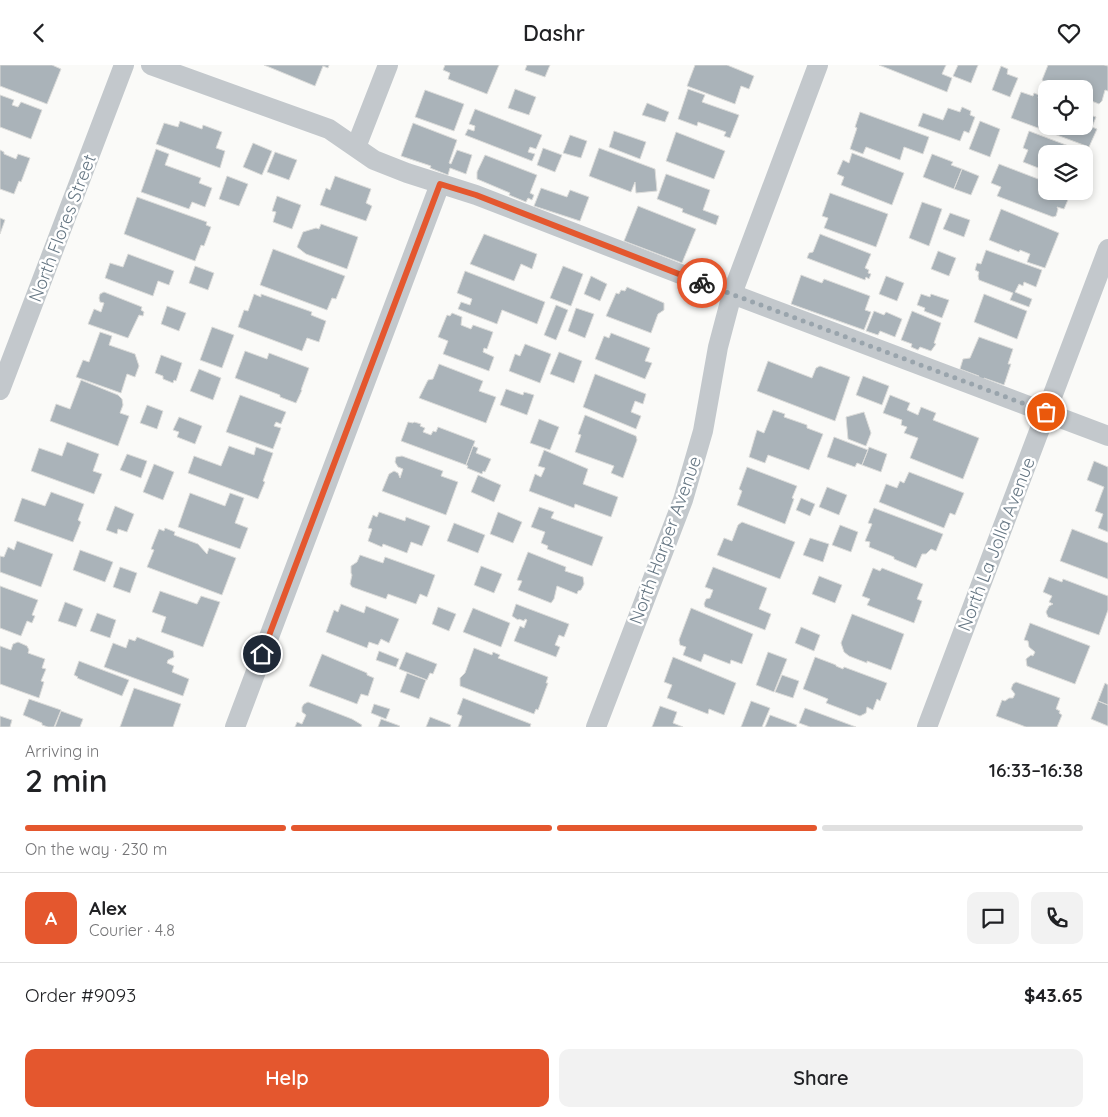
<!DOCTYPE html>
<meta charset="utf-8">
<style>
body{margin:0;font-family:Quicksand,sans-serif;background:#f2f2f2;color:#202124;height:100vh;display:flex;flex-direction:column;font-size:19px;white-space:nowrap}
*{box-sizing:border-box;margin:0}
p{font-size:16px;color:#757577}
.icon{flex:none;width:28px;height:28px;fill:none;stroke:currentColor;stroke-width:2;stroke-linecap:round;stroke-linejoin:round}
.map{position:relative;height:662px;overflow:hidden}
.panel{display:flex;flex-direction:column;background:#fff;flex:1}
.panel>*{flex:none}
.buttons{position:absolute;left:1038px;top:15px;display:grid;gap:10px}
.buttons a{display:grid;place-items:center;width:55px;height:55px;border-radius:10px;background:#fff;box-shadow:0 2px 8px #0003;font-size:25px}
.pin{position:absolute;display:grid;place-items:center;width:42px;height:42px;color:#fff;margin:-21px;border:2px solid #fff;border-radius:50%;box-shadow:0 1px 5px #0007}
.courier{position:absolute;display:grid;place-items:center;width:50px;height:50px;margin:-25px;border:4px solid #e4572e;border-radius:50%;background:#fff;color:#222;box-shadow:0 1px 6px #0007}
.head em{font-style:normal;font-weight:600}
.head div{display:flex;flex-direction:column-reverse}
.head{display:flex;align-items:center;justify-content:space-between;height:85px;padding:0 25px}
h1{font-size:32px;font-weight:600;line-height:38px}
.bar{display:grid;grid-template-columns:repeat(4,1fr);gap:8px 5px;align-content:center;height:60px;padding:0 25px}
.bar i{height:6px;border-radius:4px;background:#e0e0e0}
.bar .current{background:#e4572e}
.bar p{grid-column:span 4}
.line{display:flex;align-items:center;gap:12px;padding:0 25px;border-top:1px solid #e0e0e0}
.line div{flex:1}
.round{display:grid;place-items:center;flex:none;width:52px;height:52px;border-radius:10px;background:#f2f2f2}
.button{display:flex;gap:10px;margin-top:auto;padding:10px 25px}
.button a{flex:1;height:58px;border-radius:10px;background:#e4572e;color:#fff;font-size:20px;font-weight:600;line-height:58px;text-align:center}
.button a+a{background:#f2f2f2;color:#202124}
header{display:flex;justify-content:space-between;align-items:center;height:65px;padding:0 25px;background:#fff;font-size:22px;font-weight:600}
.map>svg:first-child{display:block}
.building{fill:#aab3b9;stroke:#dcdcda}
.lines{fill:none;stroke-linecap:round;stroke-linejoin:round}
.minor{stroke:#c3c8cc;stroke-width:20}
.done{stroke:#99a4ac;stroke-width:5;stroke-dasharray:0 9}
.route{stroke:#e4572e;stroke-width:6}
.labels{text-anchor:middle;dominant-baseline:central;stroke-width:5;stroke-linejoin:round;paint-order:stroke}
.street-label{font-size:18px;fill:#657683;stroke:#fff}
</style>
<header><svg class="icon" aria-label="back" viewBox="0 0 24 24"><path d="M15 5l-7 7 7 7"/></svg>Dashr<svg class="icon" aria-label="heart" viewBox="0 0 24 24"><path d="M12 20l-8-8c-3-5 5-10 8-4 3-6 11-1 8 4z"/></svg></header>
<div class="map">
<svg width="1108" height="662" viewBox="0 0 1108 662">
<rect width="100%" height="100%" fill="#fafaf8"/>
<!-- building -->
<path class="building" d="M0 0H52L61 4 47 39 0 21Z
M264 0H329L328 3 323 1 315 21Z
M445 0H499L487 29 448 14 450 8 443 5Z
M527 0H550L545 12 525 5Z
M695 0H727L754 11 749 24 741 21 735 39 687 21Z
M879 0H946L942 9 952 13 947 27Z
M958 0H978L971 18 953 11Z
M1048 0H1104L1108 1V26L1105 25 1102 36 1099 39 1084 33V24H1059L1044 18 1045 17 1042 15Z
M1001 1 1008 4 1007 9 1018 13 1010 32 992 25Z
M515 24 536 32 529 50 508 43Z
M688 24 705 30 702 37 739 50 730 73 724 71 726 67 698 57 697 61 678 54Z
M425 25 464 39 454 66 415 52Z
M1021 27 1033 31 1034 28 1039 30 1038 33 1046 37V61H1084V48L1096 52 1092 62 1097 64 1089 82 1011 53Z
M0 30 14 35 12 40 18 42 21 37 42 45 31 74 0 62Z
M647 38 669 47 665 57 642 50Z
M962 42 971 46 970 50 975 52 969 68 964 66 960 76 918 61 923 48 943 55 948 43 960 47Z
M475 44 542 70 536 84 530 82 528 87 535 89 532 96 465 70 468 64 474 66 475 61 469 59Z
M860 47 929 72 923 89 904 82 900 95 866 82 863 89 850 84 857 63 855 62Z
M180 56 202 64 203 60 222 67 216 83 225 86 220 103 156 79 164 58 178 62Z
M980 56 1000 64 990 92 969 84Z
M413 58 457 75 449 98 451 99 457 85 472 90 466 109 450 103 448 110 430 103 431 101 401 91Z
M614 66 646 77 640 94 609 82Z
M1029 66 1087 88 1084 97V89H1046V106L1023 97 1028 85 1023 83Z
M676 67 725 86 714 114 666 96Z
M570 70 587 76 581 93 563 88Z
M253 78 272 86 262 110 243 102Z
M543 83 562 90 555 107 537 100Z
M599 83 655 104 657 126 636 128 635 117 631 127 589 111Z
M156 84 169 89 165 100 201 113 199 118 212 123 205 142 192 137 189 144 141 127Z
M0 85 4 87V89L16 94 18 89 30 93 21 117 19 116 14 129 0 124Z
M275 87 297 95 289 115 267 107Z
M852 88 904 108 892 140 841 120 844 112 837 109 843 95 849 98Z
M932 89 953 97 951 100 962 104 954 124 923 112Z
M485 90 537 110 530 128 534 130 532 135 528 133 526 137 509 130 510 128 477 114V107Z
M999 99 1046 117V126H1064V128L1070 130 1064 144 1057 142 1058 144 1056 151 1053 152 997 131 1001 122 991 118Z
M962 104 979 111 971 130 954 124Z
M666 109 710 125 703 145 719 151 716 160 682 147 683 144 657 134Z
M227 111 248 119 239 141 219 134Z
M335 111 371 124 366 138 372 141 366 156 320 140 326 123 330 125Z
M541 123 567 132 570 125 589 132 580 156 534 141Z
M830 128 888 149 876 182 824 163 828 153 822 151Z
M277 131 301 140 292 164 273 157 276 147 272 146Z
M137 132 207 157 206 160 211 162 204 181 201 180 195 196 124 169Z
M922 137 942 144 929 181 909 173Z
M638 141 696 164 682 198 624 176Z
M1001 144 1059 168 1045 203 1027 197 1030 189 1020 185 1019 187 989 175Z
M950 148 970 155 964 172 943 164Z
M0 153 5 155 0 169Z
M321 159 358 172 347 204 306 189 297 182 303 167 316 163 319 164Z
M484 169 537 189 532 204 521 199 514 216 470 199Z
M820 169 871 189 865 203 869 205 868 208 871 209 869 214 866 212 865 215 807 193 809 188 813 187Z
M273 184 345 211 336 234 332 233 327 245 260 220Z
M986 185 1042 205 1036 222 1024 217 1023 221 1019 219 1015 227 1032 234 1029 242 1010 235 1013 228 979 215 978 211 979 207 975 205 977 198 981 199Z
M938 186 956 193 949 211 931 204Z
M128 189 174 206 169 220 158 216 153 231 105 213 110 198 123 202Z
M195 201 214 208 208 225 189 218Z
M563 201 583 209 571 241 550 233Z
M465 206 545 237 537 259 502 245 497 259 458 244 461 237 470 240 472 234 457 228Z
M801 210 822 218 824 214 870 231 865 245 871 247 864 265 791 239Z
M591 211 607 219 600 236 584 229Z
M886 211 904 218 897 236 879 229Z
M627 222 664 238V245L658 249 651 268 606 251 616 228 619 229 621 225 625 226Z
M104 227 142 242 141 245 144 247 143 251 139 250 128 273 88 259 94 244 101 247 104 238 100 237 99 233 100 229Z
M254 229 261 232V229L312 247 311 250 326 256 319 277 307 273 302 286 238 262 244 245 248 246Z
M921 229 930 232 931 229 949 235 942 253 924 246 925 243 917 240Z
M984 229 1027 246 1017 274 974 257Z
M556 240 568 245 556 275 544 270Z
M167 241 186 248 179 266 161 259Z
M576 243 594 249 585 273 568 266Z
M874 246 884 250 886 247 902 254 895 272 880 266 878 270 866 266Z
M912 246 941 258 934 278 936 279 931 286 920 282 918 285 911 282 912 279 901 275Z
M452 248 462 252 461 260 471 264 473 260 493 267 487 284 484 283 483 287 494 292 489 306 443 289 448 276 438 272 447 250 450 251Z
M212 262 234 270 222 303 200 295Z
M100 267 112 271 109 280 135 289 139 301 135 312 127 309 121 328 76 312 83 295 89 297Z
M611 268 650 283 645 296 652 298 645 314 595 294 604 271 609 273Z
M979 272 1013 284 1008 299H1011L1004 320 984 313 983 315 978 313 979 311 960 304 963 294 970 293Z
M525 279 551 289 540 318 509 306 515 289 520 291Z
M245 286 267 294 269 288 309 303 301 325H302L296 338 280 332V330L235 313Z
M559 287 582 296 574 318 550 309Z
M161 290 182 298 176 316 174 315 173 318 163 314V311L155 308Z
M768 296 812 313 816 303 820 301 850 312 835 356 757 326Z
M439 299 483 316 479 326 496 332 486 358 419 333 428 315 433 314Z
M199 304 221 313 213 335 190 326Z
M595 309 646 329 643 339 635 336 631 347 641 351 636 364 583 342Z
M863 311 889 321 882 340 856 330Z
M81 315 118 330 122 334 123 340 120 348 129 351 118 381 50 356 56 339 70 344Z
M506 324 523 330 524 327 534 330 527 350 500 340Z
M240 330 286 347 281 359 276 357 274 361 281 363 273 384 226 367Z
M890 330 910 338 907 345 918 350 921 342 936 348 933 355 979 373 963 414 910 393 918 373 904 368 907 362 901 360 902 355 883 348Z
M147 340 163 346 157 364 140 358Z
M773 345 785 349 784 352 807 360V363L823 369 809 405 768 390 765 398 749 392 757 365 764 368Z
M864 347 871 368 866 381 848 374 846 352Z
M585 350 636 371 637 375 623 413 611 408 614 401 575 387 581 370 578 369Z
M179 352 202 361 195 379 177 372 179 367 173 365Z
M539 354 559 362 550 385 530 378Z
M408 357 413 358 414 357 421 359 420 361 425 363 423 367 431 370 433 366 436 367 438 362 475 376 466 400 401 376Z
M834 372 868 385 862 400 857 398 855 402 827 392Z
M67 377 99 389 93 406 102 409 94 429 31 406 39 383 62 391Z
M229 381 254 390 256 382 273 388 263 416 265 417 258 434 188 408 194 391 221 401Z
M473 381 478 383 476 388 491 394 485 407 483 406 482 409 467 403 468 401 466 400Z
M869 382 887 389 881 407 862 400Z
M544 385 588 404 583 419 618 432 611 452 575 439 574 443 529 426 535 409 541 412 545 403 538 401Z
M127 389 147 396 141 413 120 405Z
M402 391 443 406 441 411 458 417 446 450 382 426 389 409 394 406 398 408 400 413 403 404 398 402 395 397 396 392Z
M1094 396 1108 402V467L1098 463 1103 449 1095 446 1104 422 1087 415Z
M154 399 174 407 163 435 143 427Z
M747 402 797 421 792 433 794 434 785 459 737 440 742 426 739 424Z
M909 407 964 428 955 450 950 448 944 463 879 437 886 419 897 423 900 416 904 418Z
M478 410 501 420 494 437 471 427Z
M827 422 847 430 839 450 819 442Z
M51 427 84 439 78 455 81 457 73 477 14 456 22 433 45 441Z
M190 428 225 441 230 428 244 433 235 458 248 463 240 484 178 462Z
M801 433 815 439 810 451 796 445Z
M115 441 134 449 127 467 118 464 117 469 106 465Z
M539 442 554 447 551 453 603 472 592 501 547 484 548 481 541 478 545 467 531 462Z
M874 443 943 469 936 486 931 484 926 489H922L916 503 894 494V492L869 482 870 477 865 476 872 459 868 458Z
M379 447 405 456 406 452 430 461 422 481 411 477 407 488 383 479 382 482 368 476 372 464 368 463 373 450 377 452Z
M498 447 522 457 513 478 490 469Z
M742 457 795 477 780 514 717 490 724 473 732 476 738 460Z
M454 458 485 470 478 488 447 476Z
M840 460 858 467 851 487 832 480Z
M165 463 175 467 174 470 198 479 207 489 209 483 236 493 222 530 147 502 154 485 151 484 159 464 164 466Z
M1072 464 1108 478V514L1060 496Z
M810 473 829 479 823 497 803 490Z
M17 476 53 489 41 522 0 507V491L4 492 8 482 14 485Z
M80 485 113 497 105 517 73 505Z
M528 487 566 502 565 506 583 512 584 519 581 525 578 526 577 529 557 521 554 534 551 538 518 525 522 516 517 515Z
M360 490 383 498 385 492 435 510 427 532 420 529 416 539 388 529 386 534 352 522 350 519 352 510 351 508V501L357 497Z
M481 501 502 509 494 528 474 520Z
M120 502 137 508 130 528 113 522Z
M713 502 767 523 759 544 771 549 765 565 705 542 704 539 706 534 710 533 713 525 705 522Z
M873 503 880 506 882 503 923 519 917 534 922 536 914 558 867 540 870 534 862 531Z
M819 511 842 520 835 538 812 529Z
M1049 512 1062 517 1063 514 1108 531V545L1099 570 1048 552 1046 547 1049 541 1053 539 1049 537 1052 531 1043 527Z
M0 521 38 535 32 550 35 551 32 558 27 556 21 571 0 563Z
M160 526 197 539 201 531 220 537 203 582 161 567 166 552 152 547Z
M65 537 83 544 76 562 58 556Z
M341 539 364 548 366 541 399 554 389 578 381 574 378 580 369 577 367 583 326 567 334 545 338 547Z
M516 539 569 559 564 572 559 570 555 580 560 582 556 592 514 576 520 561 524 563 527 555 525 554 524 556 519 554 518 555 512 551Z
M438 542 456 549 449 566 432 559Z
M473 543 510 558 501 582 463 567Z
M691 543 753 569 742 599 731 595 730 599 704 589 701 597 683 590 686 582 680 580 679 575Z
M97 548 116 555 110 573 90 566Z
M852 549 904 569 891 605 867 596V598L849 591 844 587 841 578Z
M1030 558 1090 581 1075 619 1027 601 1026 594 1031 590 1033 591 1035 587 1029 582 1028 576 1024 575Z
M801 562 820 570 814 586 795 578Z
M137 572 173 586 174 592 168 595 167 598 174 601 172 607 189 614 183 631 104 602 113 578 126 583 129 574 135 576Z
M18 577 27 581 29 585 28 588 45 594 42 603 46 604 41 616 44 617 39 633 0 619V581L11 585 13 579Z
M474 583 492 590 493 587 500 590 498 593 548 612 546 618H548L538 645 536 644 534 649 460 621V613L465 608Z
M379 586 399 594 396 602 376 595Z
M406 587 437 599 433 609 430 608 427 615 399 604Z
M768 587 787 594 774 627 756 620Z
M322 589 367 608V610L374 613 368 631 361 629 357 639 309 621Z
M673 592 736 618 724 650 709 644 708 649 667 633 672 620 664 617Z
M815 592 836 600V601L843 604 844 602 887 618 880 636 877 634 873 645 867 642 866 648 860 651 826 638 828 634 803 624Z
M79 596 129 615 122 631 77 613 78 612 74 610Z
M407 608 426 615 419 634 400 627Z
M782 610 799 616 793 633 775 627Z
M1016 617 1060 633 1056 644 1060 646 1059 648 1062 650 1057 662H1026L996 651 1002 635 1005 636 1009 633H1013L1015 629 1011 624 1013 619Z
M1105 618 1108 620V640L1098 636Z
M134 623 181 639 173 662H120Z
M463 633 531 659 530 662H458L462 651 457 649Z
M29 634 61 645 54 662H48L42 660V658L23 650Z
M751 636 770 643 762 662H741Z
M1098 636 1108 640V661L1091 654Z
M308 637 352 654 362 660 361 662H295L297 657 302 659 306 650 302 647V642L304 639Z
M374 639 390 644 386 654 371 648Z
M660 641 677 647 673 658 683 662H652Z
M805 643 856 662H810L799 658Z
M61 646 83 654 80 662H55Z
M770 650 797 660 796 662H765Z
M0 651 12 655 10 662H0Z
M430 652 451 660 450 662H426Z
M381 654 400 661 399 662H378Z"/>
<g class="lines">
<!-- minor -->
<path class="minor" d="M151 0 329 64 374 95 407 108 476 130 732 229 1108 371
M356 82 388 0
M0 325 124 0
M235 662 440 119
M596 662 683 435 703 366 718 282 732 229 818 0
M927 662 1108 184"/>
</g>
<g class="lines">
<!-- done -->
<path class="done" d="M702 218 1046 347"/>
<!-- route -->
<path class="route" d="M262 589 440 119 476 130 702 218"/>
</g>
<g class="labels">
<!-- street labels -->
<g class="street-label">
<text transform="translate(62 163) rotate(-69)">North Flores Street</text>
<text transform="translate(665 475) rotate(-70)">North Harper Avenue</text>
<text transform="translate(996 479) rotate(-69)">North La Jolla Avenue</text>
</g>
</g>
</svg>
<div class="buttons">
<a><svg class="icon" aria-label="locate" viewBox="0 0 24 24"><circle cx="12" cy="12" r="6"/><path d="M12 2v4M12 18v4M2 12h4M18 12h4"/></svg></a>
<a><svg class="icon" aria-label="layers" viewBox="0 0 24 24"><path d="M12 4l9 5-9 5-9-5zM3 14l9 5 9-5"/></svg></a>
</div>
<div class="pin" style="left:1046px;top:347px;background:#ea580c"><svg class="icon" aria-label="bag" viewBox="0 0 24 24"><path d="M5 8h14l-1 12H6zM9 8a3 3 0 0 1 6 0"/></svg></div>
<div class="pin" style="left:262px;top:589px;background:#1f2937"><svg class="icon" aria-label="home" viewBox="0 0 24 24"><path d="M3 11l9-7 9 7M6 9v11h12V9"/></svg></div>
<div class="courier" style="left:702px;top:218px"><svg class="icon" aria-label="bike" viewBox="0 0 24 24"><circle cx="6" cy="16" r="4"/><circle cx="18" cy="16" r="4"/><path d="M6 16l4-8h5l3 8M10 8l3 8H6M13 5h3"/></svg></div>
</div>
<section class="panel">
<div class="head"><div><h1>2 min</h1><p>Arriving in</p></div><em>16:33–16:38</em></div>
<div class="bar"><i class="current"></i><i class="current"></i><i class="current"></i><i></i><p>On the way · 230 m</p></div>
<div class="line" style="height:90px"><b class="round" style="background:#e4572e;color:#fff">A</b><div><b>Alex</b><p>Courier · 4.8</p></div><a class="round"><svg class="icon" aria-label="chat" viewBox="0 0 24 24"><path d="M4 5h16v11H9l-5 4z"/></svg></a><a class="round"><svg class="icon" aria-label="phone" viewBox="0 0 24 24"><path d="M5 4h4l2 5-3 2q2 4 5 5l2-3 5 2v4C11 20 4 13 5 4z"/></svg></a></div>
<div class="line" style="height:65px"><div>Order #9093</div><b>$43.65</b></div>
<div class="button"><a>Help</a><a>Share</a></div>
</section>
